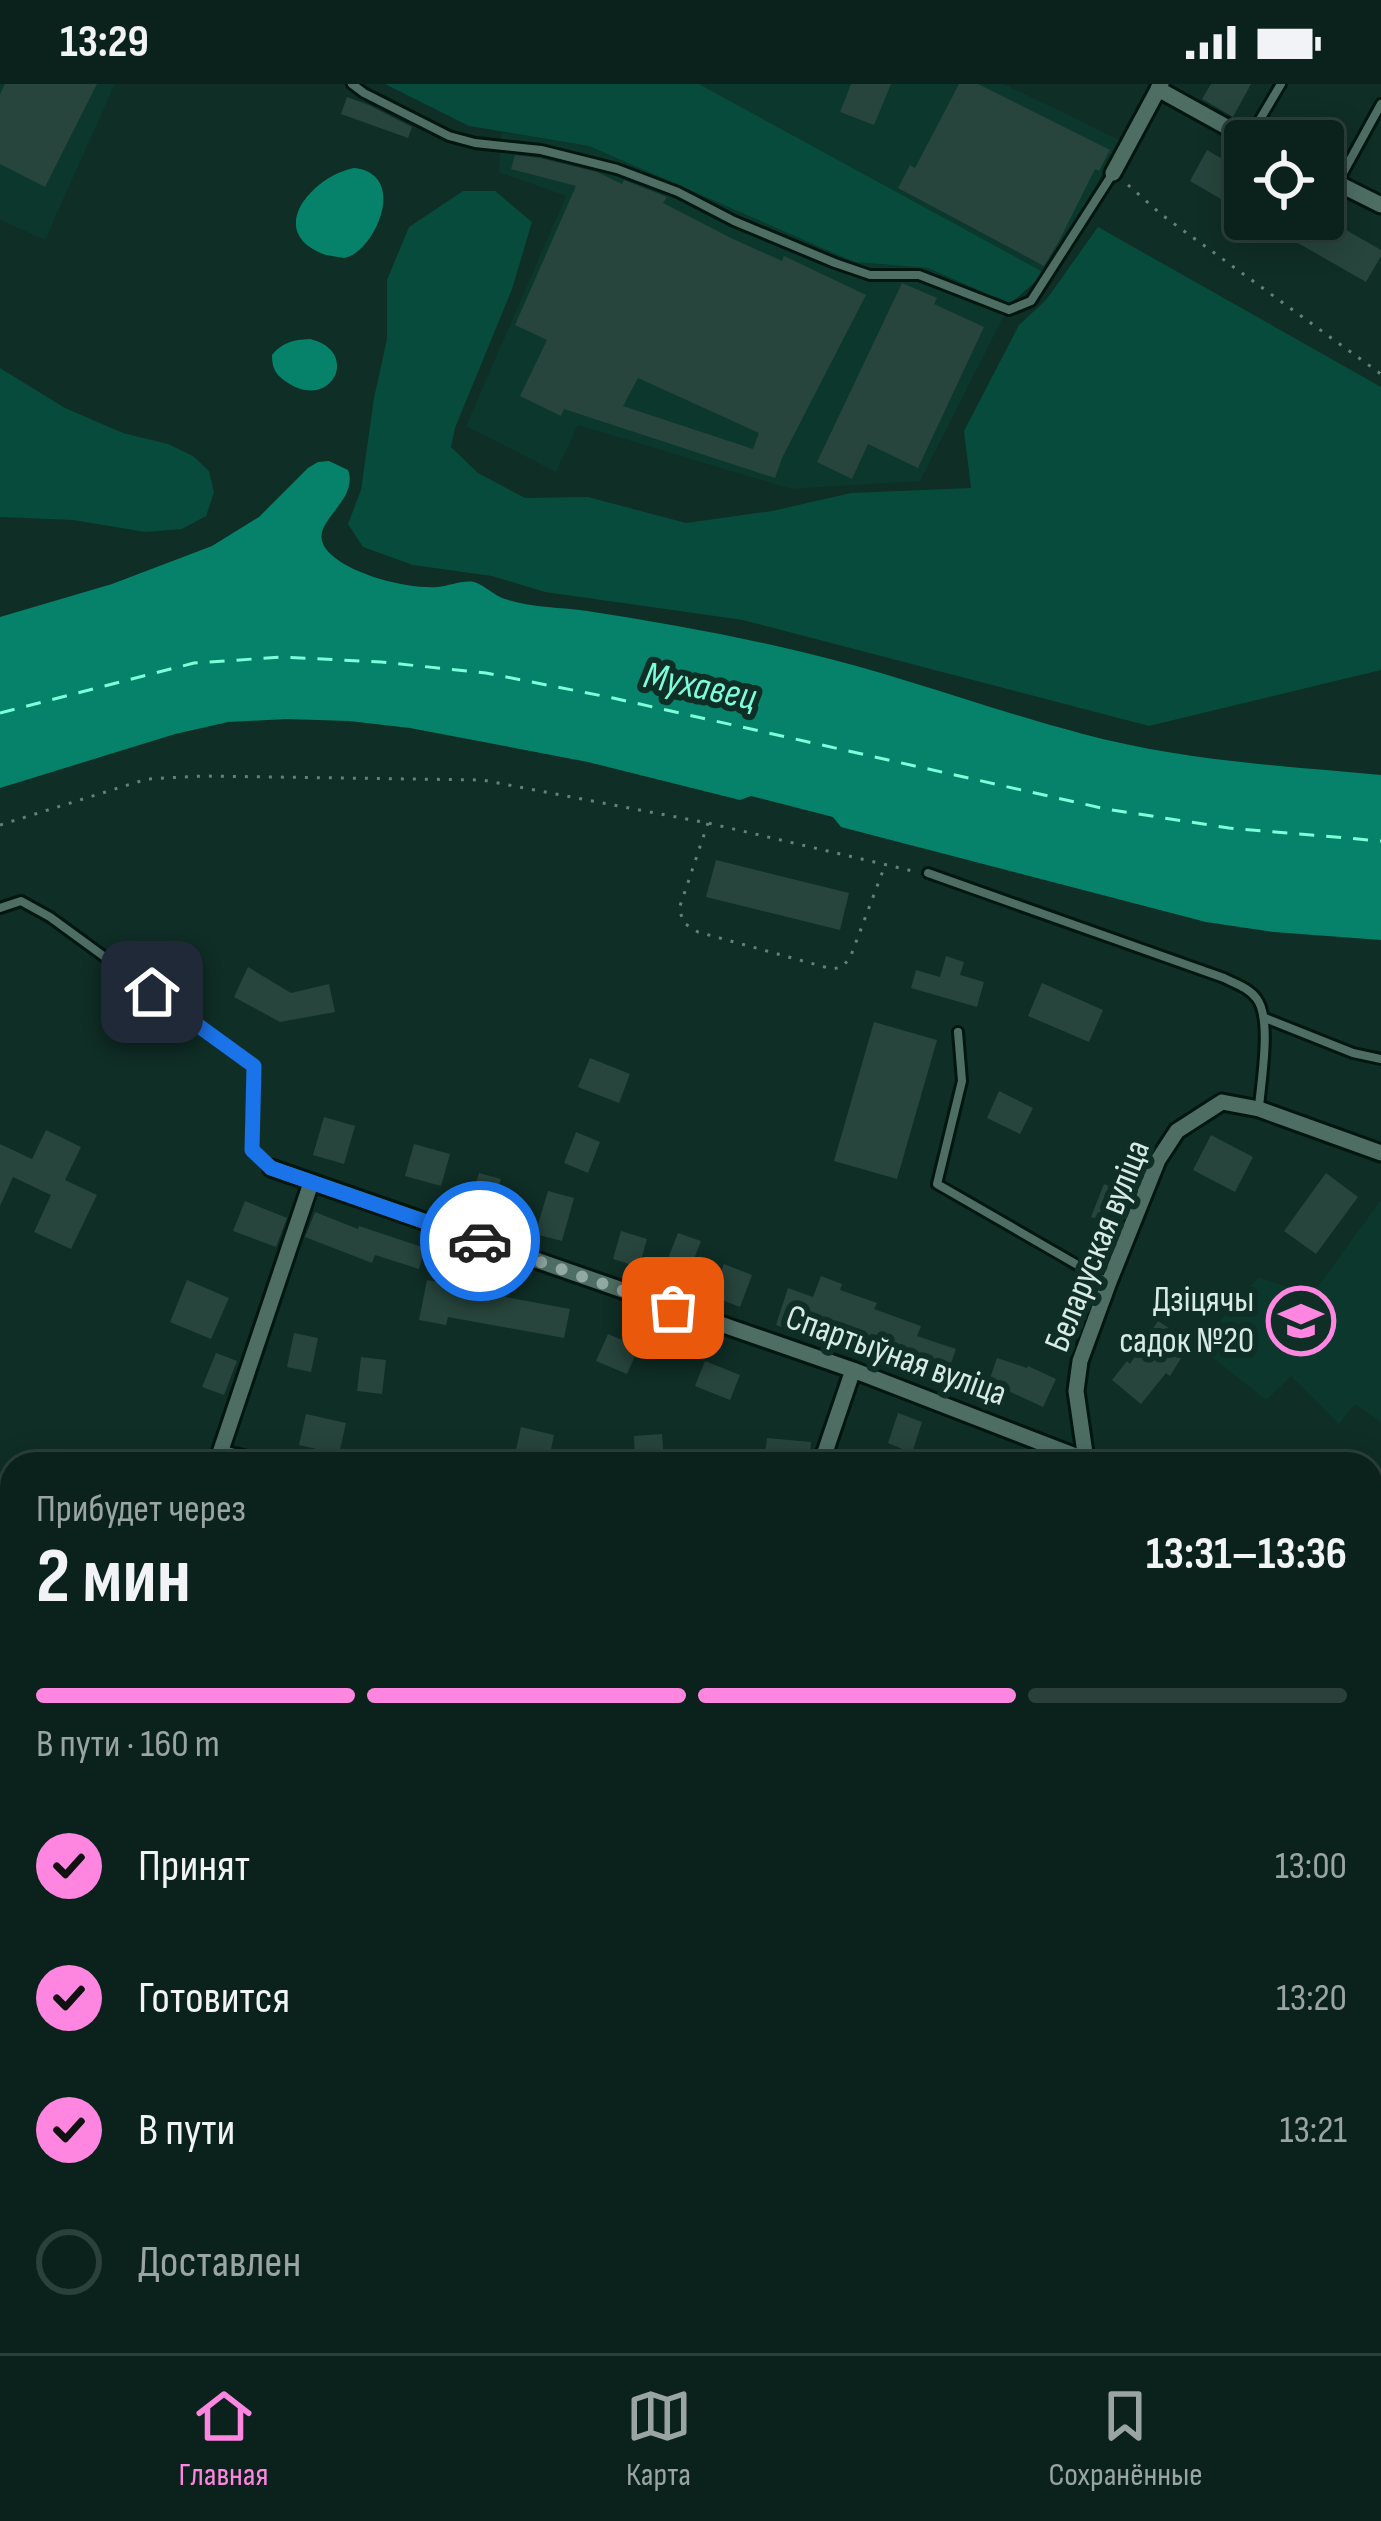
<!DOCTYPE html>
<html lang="ru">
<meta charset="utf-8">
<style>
body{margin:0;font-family:"Sofia Sans Condensed",sans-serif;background:#192f29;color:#f1f3f6;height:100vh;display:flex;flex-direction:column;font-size:45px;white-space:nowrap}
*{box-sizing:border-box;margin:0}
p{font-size:39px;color:#9aa4a3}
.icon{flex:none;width:66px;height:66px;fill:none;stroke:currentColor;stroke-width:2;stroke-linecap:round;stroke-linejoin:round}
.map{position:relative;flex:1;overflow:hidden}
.panel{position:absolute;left:0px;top:1368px;width:1383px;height:903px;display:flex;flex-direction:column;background:#0b221c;border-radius:36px 36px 0 0;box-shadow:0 6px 30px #0003,0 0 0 3px #2b3f3b}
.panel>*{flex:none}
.fabs{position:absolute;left:1224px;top:36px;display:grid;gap:24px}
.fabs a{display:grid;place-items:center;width:120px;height:120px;border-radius:12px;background:#0b221c;box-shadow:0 6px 30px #0003,0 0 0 3px #2b3f3b;font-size:60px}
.pin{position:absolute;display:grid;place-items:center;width:102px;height:102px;color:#fff;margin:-51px;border-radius:24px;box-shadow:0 6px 18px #0006}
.courier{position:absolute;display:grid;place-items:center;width:120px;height:120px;margin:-60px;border:9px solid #1a73e8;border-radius:50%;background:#fff;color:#222;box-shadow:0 3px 15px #0007}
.summary em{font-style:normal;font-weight:700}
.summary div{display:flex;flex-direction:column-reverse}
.summary{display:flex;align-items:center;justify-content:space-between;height:204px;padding:0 36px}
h1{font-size:78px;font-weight:700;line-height:90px}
.bar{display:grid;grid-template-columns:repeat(4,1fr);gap:18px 12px;align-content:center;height:144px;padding:0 36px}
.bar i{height:15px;border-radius:9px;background:#2b3f3b}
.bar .selected{background:#fe86e0}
.bar p{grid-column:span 4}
ol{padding:0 36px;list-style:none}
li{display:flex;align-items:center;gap:36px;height:132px}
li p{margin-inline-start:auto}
li .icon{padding:12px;border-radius:50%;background:#fe86e0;color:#111;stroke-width:4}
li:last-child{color:#9aa4a3}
li i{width:66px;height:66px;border:6px solid #2b3f3b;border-radius:50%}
.status{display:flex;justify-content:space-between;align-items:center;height:84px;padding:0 60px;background:#0b221c;direction:ltr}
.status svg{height:33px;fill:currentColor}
.menu{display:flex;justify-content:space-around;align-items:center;height:168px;border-top:3px solid #2b3f3b;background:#0b221c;font-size:33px;color:#9aa4a3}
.menu a{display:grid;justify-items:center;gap:6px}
.menu .selected{color:#fe86e0}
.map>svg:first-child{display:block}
.built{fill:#0c372c}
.green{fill:#074b3c}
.water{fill:#06826a}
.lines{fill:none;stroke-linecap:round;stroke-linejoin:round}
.ferry{stroke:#7cfeda;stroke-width:3;stroke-dasharray:15 12;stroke-linecap:butt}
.building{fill:#27453c;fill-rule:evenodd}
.service-casing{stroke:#00160f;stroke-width:14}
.minor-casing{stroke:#00160f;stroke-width:21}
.secondary-casing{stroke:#00160f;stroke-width:27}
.primary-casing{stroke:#00160f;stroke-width:30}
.path{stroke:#678079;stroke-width:3;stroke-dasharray:3 9;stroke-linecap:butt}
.service{stroke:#4e6e64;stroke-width:8}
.minor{stroke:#4e6e64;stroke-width:15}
.secondary{stroke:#807887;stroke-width:21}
.primary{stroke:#b281ab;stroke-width:24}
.done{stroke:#92a8a2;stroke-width:12;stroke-dasharray:0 21.6}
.route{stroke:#1a73e8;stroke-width:15}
.labels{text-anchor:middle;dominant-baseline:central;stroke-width:12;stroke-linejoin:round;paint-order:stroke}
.street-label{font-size:36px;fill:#d8eae4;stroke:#0f2e26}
.poi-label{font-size:36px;fill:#d8eae4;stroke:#0f2e26;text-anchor:end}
.water-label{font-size:39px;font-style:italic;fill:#7cfeda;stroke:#0f2e26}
</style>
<div class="status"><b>13:29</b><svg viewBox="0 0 49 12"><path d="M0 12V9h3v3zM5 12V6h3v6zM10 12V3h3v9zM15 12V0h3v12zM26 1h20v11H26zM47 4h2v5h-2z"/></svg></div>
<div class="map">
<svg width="1381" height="2269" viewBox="0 0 1381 2269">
<rect width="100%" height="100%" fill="#0f2e26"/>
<!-- built -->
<path class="built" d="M0 0H115L45 156 0 136Z
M699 0H1004L1122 57 1045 189Z
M501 48 589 62 854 178 928 184 1010 220 920 397 791 405 578 341 556 388 466 342 566 112 499 88Z
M1381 1116V1338L1355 1320 1339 1340 1291 1292 1266 1316 1198 1262 1259 1193 1311 1212Z
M0 1763 12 1766V2010L0 2008Z"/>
<!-- green -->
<path class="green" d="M385 0H699L1045 189 1010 220 928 184 854 178 589 62 469 42Z
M463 107H495L532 138 512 205 455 344 451 363 478 389 525 414 588 413 686 439 772 427 851 409 971 404 964 347 1019 241 1046 216 1098 143 1381 303V586L1149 642 743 536 545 508 492 492 413 481 363 463 348 440 361 406 374 314 387 255V196L409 143Z
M0 284 65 324 123 349 168 360 193 372 209 387 214 408 206 432 182 445 146 448 73 436 0 433Z"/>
<!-- water -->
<path class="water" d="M354 84C410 90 374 169 344 174 343 174 327 171 326 171 263 149 312 92 354 84Z
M310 255C362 267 331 330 285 297 275 290 272 283 272 271 283 258 293 256 310 255Z
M329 377 348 386C361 422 295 442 334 473 357 492 408 505 438 503 449 502 462 496 474 498 485 501 494 512 505 515 531 524 561 523 587 527 659 538 731 551 802 568 897 590 988 625 1083 650 1180 676 1281 682 1381 691V856L1274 848 1206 838 841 743 833 733 751 712 740 716 588 678 410 644 349 637 286 635 228 638 175 650 0 704V533L112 500 212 462 259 433 308 384 318 378Z"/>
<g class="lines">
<!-- ferry -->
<path class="ferry" d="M0 629 194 579 283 573 381 578 486 589 613 614 1106 725 1229 744 1381 757"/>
</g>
<!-- building -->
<path class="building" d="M5 0H97L45 103 0 80V10Z
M851 0H891L874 41 840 28Z
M959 0H978L1110 66 1099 87 1095 85 1058 159 1044 182 898 104 910 81 915 84Z
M1211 0H1251L1233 33 1202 15Z
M347 13 369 21 412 43 408 54 341 30Z
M1207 66 1245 88V129L1190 97Z
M515 71 540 74 597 88 622 100 624 96 667 113 663 119 731 154 782 177 784 172 866 211 782 374 775 394 564 325 561 332 520 312 547 256 515 241 576 102 511 85ZM638 294 759 349 753 365 623 322Z
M1256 135H1327L1381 166V172L1366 198Z
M902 199 937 214 934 220 984 243 918 384 868 360 852 395 817 378Z
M716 776 849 809 840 846 706 813Z
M946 872 964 878 960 891 984 898 977 923 911 904 916 886 940 893Z
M248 883 291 909 329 900 335 928 280 938 234 913Z
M1042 899 1103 926 1089 958 1028 932Z
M874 938 937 956 897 1095 834 1077Z
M590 974 630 990 619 1019 578 1003Z
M999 1007 1033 1024 1020 1050 987 1034Z
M324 1033 355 1042 344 1080 313 1071Z
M46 1046 81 1063 65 1096 97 1111 71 1165 34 1148 51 1111 13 1093 0 1122V1060L32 1075Z
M576 1048 600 1058 588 1089 564 1079Z
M1211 1051 1253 1073 1235 1108 1193 1086Z
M414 1060 450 1070 441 1102 405 1092Z
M479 1089 501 1095 492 1128 469 1122Z
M1326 1089 1358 1113 1316 1170 1284 1147Z
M1104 1100 1131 1110 1118 1143 1091 1133Z
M548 1107 574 1114 562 1157 535 1150Z
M245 1117 287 1134 276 1163 233 1147Z
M315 1128 358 1145 359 1142 425 1164 419 1185 375 1171 372 1179 305 1153Z
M621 1147 647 1155 639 1183 613 1175Z
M678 1149 701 1157 686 1196 663 1187Z
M724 1180 752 1191 740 1223 712 1212Z
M821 1192 842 1200 840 1206 877 1219 874 1225 921 1242 917 1252 956 1265 949 1285 888 1265 890 1259 829 1237 825 1248 801 1240 798 1249 776 1241 788 1204 813 1213Z
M187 1196 229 1214 211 1255 170 1238Z
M427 1196 507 1209 506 1213 570 1225 564 1254 448 1233 446 1241 419 1236Z
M1158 1237 1191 1258 1170 1292 1166 1289 1141 1320 1112 1296 1127 1277 1130 1280Z
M294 1249 318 1254 311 1288 287 1283Z
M608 1250 639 1263 627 1290 596 1277Z
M216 1269 237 1277 224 1311 202 1303Z
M361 1273 386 1276 382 1310 357 1307Z
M997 1274 1027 1284 1028 1282 1056 1295 1043 1323 1004 1305 1002 1309 987 1303Z
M705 1277 740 1291 730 1316 695 1302Z
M898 1329 922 1338 912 1369 888 1359Z
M306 1330 346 1339 339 1370 299 1361Z
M521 1343 554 1351 548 1380 514 1375Z
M662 1350 664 1378 635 1379 634 1352Z
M767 1354 811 1358 809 1380H764Z"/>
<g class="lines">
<defs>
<path id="service" d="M352 0 364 9 449 52 475 59 541 66 617 85 678 108 734 137 835 179 870 191H919L1009 226 1031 217 1113 89
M1249 54 1281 0
M1338 98 1381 20
M928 789 1224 894C1236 900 1249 904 1257 915 1272 936 1261 997 1259 1023
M0 824 21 817 50 833 254 982 252 1066 271 1084
M1265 934 1353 969 1381 975
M958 948 962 997 937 1100 1107 1198
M0 1778 12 1780
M1371 2196 1381 2177
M557 2269 566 2259"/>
<path id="minor" d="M1158 5 1252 57
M1113 89 1161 0
M1323 92 1381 121
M271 1084 853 1286 1086 1376 1090 1380
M1086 1376 1076 1307 1080 1277 1109 1198 1158 1076 1177 1047 1222 1018 1259 1025 1381 1069
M265 1380 220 1369 311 1099
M821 1380 853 1286
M1371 1428 1381 1418
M1371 1682 1381 1696"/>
<path id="secondary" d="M460 2259 471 2269"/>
<path id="primary" d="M0 2039 12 2040
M1371 2236 1381 2238
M967 2269 972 2259"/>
</defs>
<!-- service casing -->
<use href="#service" class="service-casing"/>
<!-- minor casing -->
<use href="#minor" class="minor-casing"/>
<!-- secondary casing -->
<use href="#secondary" class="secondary-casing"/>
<!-- primary casing -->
<use href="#primary" class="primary-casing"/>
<!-- path -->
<path class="path" d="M1128 101 1162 131 1381 290
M708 739 679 825 684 839 698 848 832 885 842 883 850 874 884 784
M0 741 147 695 203 692 482 696 708 739 917 788
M0 2071 12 2073
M425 2259 435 2269
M520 2259 531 2269
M895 2259 898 2269
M596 2269 605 2259
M664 2269 674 2259
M994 2269 998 2259"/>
<!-- service -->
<use href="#service" class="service"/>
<!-- minor -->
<use href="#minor" class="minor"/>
<!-- secondary -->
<use href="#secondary" class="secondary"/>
<!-- primary -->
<use href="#primary" class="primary"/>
</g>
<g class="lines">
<!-- done -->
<path class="done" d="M480 1157 673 1224"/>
<!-- route -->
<path class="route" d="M152 908 254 982 252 1066 271 1084 480 1157"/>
</g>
<!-- icons -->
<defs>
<symbol id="school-ring" viewBox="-11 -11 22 22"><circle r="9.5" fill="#0f2e26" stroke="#fe86e0" stroke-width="1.5"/><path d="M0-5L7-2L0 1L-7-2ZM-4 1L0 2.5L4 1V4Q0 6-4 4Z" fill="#fe86e0"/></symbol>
</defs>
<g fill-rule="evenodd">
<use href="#school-ring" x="1263" y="1199" width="76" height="76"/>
</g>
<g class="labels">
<!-- street labels -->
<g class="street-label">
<text transform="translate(1098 1162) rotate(-68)">Беларуская вуліца</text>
<text transform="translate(896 1272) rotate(20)">Спартыўная вуліца</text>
</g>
<!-- poi labels -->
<g class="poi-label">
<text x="1254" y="1216">Дзіцячы<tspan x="1254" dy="41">садок №20</tspan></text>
</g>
<!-- water labels -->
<g class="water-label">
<text transform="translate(700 603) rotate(12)">Мухавец</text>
</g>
</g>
</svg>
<div class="fabs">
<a><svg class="icon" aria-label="locate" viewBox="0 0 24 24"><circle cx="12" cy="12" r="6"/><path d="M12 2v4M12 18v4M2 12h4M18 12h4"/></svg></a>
</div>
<div class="pin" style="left:673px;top:1224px;background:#ea580c"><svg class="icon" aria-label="bag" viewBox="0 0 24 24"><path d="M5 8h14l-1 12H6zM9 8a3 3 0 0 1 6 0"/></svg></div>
<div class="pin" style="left:152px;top:908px;background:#1f2937"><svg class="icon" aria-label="home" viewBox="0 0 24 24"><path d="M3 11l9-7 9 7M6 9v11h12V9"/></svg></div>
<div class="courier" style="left:480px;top:1157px"><svg class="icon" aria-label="car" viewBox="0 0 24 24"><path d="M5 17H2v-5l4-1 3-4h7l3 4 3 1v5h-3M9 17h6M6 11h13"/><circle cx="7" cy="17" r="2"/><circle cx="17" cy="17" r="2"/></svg></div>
<section class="panel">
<div class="summary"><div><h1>2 мин</h1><p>Прибудет через</p></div><em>13:31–13:36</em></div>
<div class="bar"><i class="selected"></i><i class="selected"></i><i class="selected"></i><i></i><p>В пути · 160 m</p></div>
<ol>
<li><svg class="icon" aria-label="check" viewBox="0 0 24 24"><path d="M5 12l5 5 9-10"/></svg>Принят<p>13:00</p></li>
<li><svg class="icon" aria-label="check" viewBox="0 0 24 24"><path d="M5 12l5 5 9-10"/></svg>Готовится<p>13:20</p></li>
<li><svg class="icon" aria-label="check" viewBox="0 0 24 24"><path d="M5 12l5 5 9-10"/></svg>В пути<p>13:21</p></li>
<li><i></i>Доставлен</li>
</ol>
</section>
</div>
<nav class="menu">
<a class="selected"><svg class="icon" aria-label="home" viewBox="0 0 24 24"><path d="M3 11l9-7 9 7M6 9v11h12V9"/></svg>Главная</a>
<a><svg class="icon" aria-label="map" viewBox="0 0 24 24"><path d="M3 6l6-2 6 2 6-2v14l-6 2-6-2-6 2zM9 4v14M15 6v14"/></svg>Карта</a>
<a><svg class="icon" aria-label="saved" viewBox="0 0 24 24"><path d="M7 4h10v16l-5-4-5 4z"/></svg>Сохранённые</a>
</nav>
